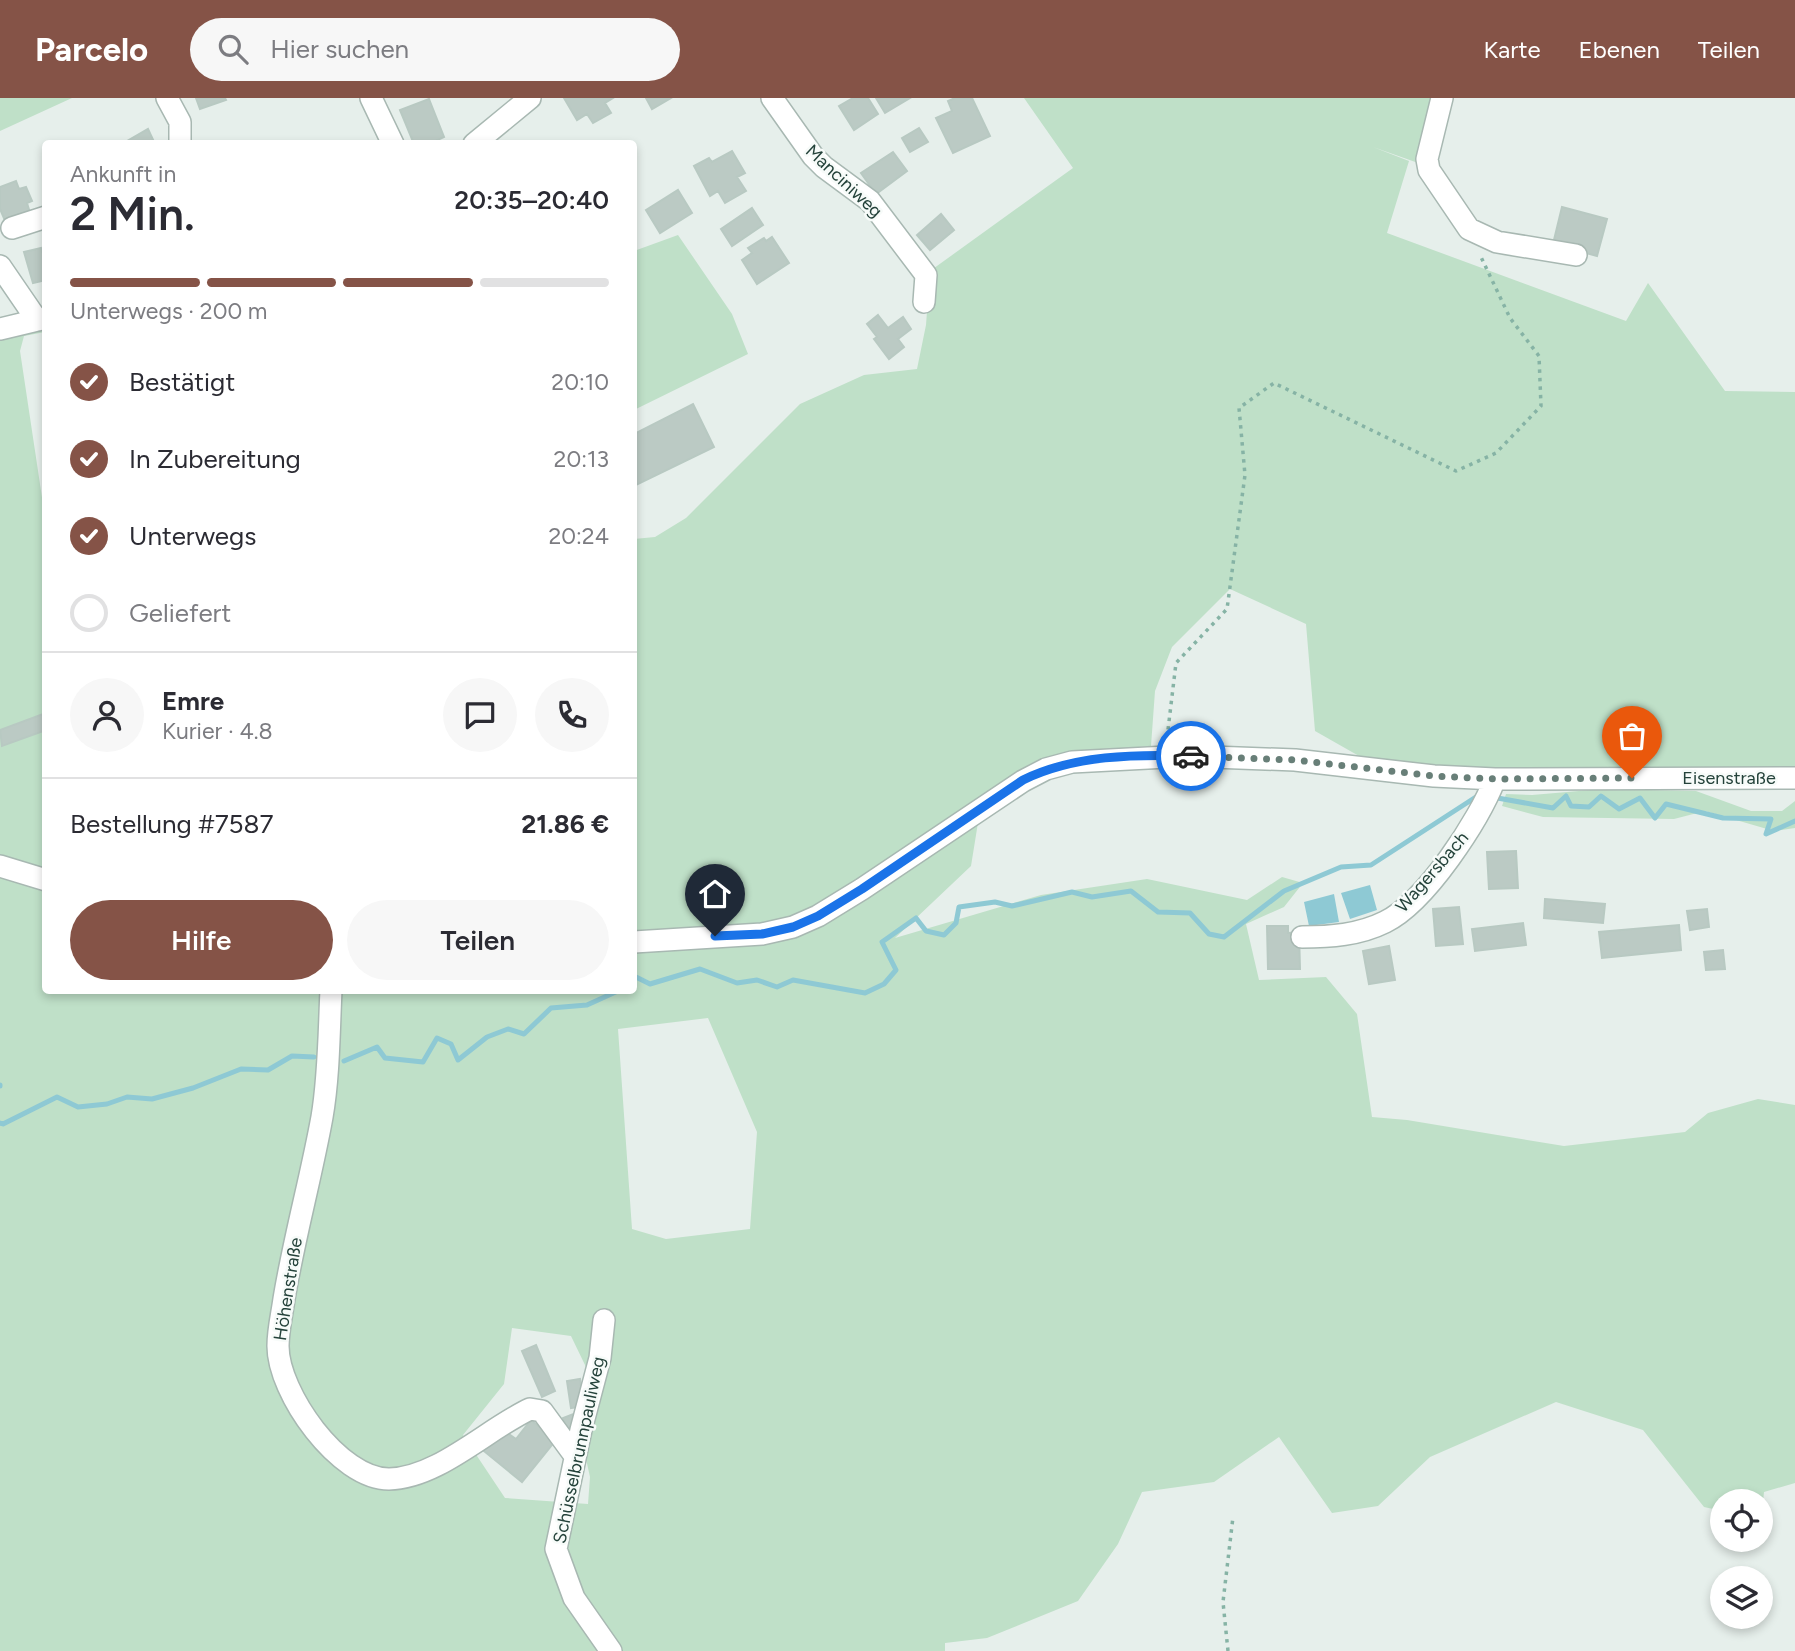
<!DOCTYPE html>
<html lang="de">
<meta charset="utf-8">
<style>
body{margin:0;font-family:Figtree,sans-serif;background:#f7f7f7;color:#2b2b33;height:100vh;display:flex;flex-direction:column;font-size:26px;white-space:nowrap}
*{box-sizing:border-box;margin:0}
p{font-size:23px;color:#7c7c81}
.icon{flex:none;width:38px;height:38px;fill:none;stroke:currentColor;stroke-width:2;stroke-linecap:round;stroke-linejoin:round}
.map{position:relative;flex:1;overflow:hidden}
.drawer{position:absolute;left:42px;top:42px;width:595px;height:854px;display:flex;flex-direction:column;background:#fff;border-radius:7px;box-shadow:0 4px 10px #0003}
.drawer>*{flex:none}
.tools{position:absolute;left:1710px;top:1391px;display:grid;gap:14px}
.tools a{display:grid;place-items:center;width:63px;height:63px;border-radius:50%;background:#fff;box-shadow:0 4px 10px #0003;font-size:35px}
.pin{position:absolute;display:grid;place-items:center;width:60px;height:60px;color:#fff;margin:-72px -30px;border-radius:50% 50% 50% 0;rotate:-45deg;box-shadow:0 0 7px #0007}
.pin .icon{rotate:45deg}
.courier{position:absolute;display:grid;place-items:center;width:70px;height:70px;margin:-35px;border:5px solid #1a73e8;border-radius:50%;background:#fff;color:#222;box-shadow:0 2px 9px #0007}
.headline em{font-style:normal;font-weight:600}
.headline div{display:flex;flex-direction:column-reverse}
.headline{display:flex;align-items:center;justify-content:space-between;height:119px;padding:0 28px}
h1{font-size:46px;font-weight:600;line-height:52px}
.bar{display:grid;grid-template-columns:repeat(4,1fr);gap:10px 7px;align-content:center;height:84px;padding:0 28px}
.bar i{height:9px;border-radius:5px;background:#e1e1e2}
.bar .selected{background:#855347}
.bar p{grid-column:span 4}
.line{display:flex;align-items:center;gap:18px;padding:0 28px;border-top:2px solid #e1e1e2}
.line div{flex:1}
.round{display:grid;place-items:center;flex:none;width:74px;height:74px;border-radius:37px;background:#f7f7f7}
ol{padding:0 28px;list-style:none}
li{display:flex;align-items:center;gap:21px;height:77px}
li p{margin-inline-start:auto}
li .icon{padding:7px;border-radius:50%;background:#855347;color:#fff;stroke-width:4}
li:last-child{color:#7c7c81}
li i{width:38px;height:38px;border:4px solid #e1e1e2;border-radius:50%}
.primary-button{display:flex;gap:14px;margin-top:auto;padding:14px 28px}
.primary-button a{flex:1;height:80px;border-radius:42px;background:#855347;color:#fff;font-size:28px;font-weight:600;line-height:80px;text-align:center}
.primary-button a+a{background:#f7f7f7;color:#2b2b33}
header{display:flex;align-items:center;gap:42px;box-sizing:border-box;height:98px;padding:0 35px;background:#855347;color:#fff}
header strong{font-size:33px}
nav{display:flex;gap:38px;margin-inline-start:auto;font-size:24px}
.search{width:490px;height:63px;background:#f7f7f7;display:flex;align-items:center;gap:18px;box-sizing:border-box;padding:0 24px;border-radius:38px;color:#7c7c81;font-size:26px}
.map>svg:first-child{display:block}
.green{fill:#bfe0c8;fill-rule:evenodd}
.water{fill:#8ec9d4}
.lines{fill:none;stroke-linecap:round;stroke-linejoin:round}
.stream{stroke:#8ec9d4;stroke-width:5}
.building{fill:#bbcac4;stroke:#b8c9c2;stroke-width:2}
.minor-casing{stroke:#a8b8b2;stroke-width:24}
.path{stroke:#86b3a5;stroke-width:3.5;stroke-dasharray:3.5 5;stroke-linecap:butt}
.minor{stroke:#fff;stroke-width:21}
.done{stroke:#687f78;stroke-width:7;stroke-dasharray:0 12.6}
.route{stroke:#1a73e8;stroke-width:9}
.labels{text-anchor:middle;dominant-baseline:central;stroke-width:5;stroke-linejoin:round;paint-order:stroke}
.street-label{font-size:18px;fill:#24423a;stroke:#f7fbf9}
</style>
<header>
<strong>Parcelo</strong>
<div class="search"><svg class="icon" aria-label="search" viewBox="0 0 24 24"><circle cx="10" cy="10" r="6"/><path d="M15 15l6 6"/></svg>Hier suchen</div>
<nav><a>Karte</a><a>Ebenen</a><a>Teilen</a></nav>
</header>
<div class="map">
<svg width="1795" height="1553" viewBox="0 0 1795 1553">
<rect width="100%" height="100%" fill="#e6efeb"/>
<!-- green -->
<path class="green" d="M0 0H72L0 33Z
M1024 0H1437L1421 66 1373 49 1409 63 1387 135 1626 223 1648 185 1725 293 1795 294V671L1502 677 1359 658 1315 633 1306 526 1230 491 1172 549 1155 593 1151 648 1066 655 981 706 971 768 895 840 1041 797 1147 781 1247 802 1282 779 1303 785 1284 809 1246 826 1259 882 1326 879 1357 916 1372 1019 1407 1022 1564 1048 1685 1034 1708 1015 1758 1001 1795 1007V1385L1764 1394 1761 1422 1760 1404H1722V1413L1704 1409 1643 1332 1556 1304 1430 1359 1378 1408 1332 1415 1279 1339 1214 1384 1142 1394 1118 1446 1078 1503 987 1540 945 1545V1553H0V224L45 213V234L24 238 20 253 46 426V892H634V441L655 439 686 420 800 306 864 277 917 271 926 227 930 173 1073 70ZM708 920 757 1034 750 1131 666 1141 632 1131 618 931ZM512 1230 571 1238 599 1296 586 1361 590 1379 588 1406 505 1400 463 1337 504 1286Z
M678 137 732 216 748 256 634 312V153Z
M1602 691 1696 693 1751 713H1782L1795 703V730L1774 733 1705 713 1674 721 1543 719 1502 708 1506 696 1532 697Z"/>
<!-- water -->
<path class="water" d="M1370 787 1377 812 1350 821 1341 795Z
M1334 796 1339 824 1309 828 1304 804Z"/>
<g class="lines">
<!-- stream -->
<path class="stream" d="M1492 699 1553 710 1566 698 1571 708 1589 709 1601 698 1619 711 1640 700 1655 720 1666 706 1723 720 1771 721 1766 736 1795 723
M634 878 650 886 700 871 737 885 757 882 777 889 793 882 865 895 884 886 896 872 882 844 916 820 926 833 944 837 956 825 959 809 995 804 1012 808 1072 794 1092 799 1131 793 1158 814 1190 815 1209 836 1224 839 1284 793 1341 769 1371 767 1479 697
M344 963 377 949 385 960 423 964 437 940 451 946 458 962 487 939 508 931 524 936 551 910 587 907 620 892
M0 987V988
M0 1025 3 1026 57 999 78 1009 107 1006 127 999 152 1001 193 990 241 971 268 972 292 958 314 959"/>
</g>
<!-- building -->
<path class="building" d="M196 0H225L226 2 200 11Z
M564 0H613L605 5 611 15 593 25 587 16 577 22Z
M646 0H671L652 11Z
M853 0H868L878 16 854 32 839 8Z
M876 0H910L885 15Z
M955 0H972L990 38 953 55 936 20 952 13 948 3Z
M429 1 444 39 429 46H414L400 12Z
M919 30 928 44 910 54 902 40Z
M148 31 155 46H122Z
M732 53 745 75 737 79 746 93 725 105 718 93 710 98 694 68 709 60 712 64Z
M893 54 907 73 876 96 861 75Z
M16 83 19 91 26 89 32 103 27 105 30 115 6 125 0 111V89Z
M678 92 692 115 660 135 646 112Z
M1562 109 1607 121 1597 158 1553 146Z
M752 110 763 127 732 148 721 131Z
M941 116 954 132 930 152 917 137Z
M772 139 789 165 757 186 742 162 752 155 748 150 764 140 766 143Z
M41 150 42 154 46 153V182L33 185 24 154Z
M878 217 888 230 903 219 911 231 898 241 904 249 889 261 874 241 877 239 867 226Z
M693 306 714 349 634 388V336Z
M46 615V632L2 648 0 632Z
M1516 753 1518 790 1489 791 1487 754Z
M1545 801 1605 806 1603 825 1544 820Z
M1459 809 1463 846 1436 848 1433 811Z
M1707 811 1709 829 1690 832 1687 813Z
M1523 825 1526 847 1475 853 1472 831Z
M1679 827 1681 852 1602 860 1599 834Z
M1267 828H1288V835L1299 834 1300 871H1268Z
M1389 848 1395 882 1369 886 1363 853Z
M1723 852 1725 871 1706 872 1704 854Z
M536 1247 555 1293 542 1299 522 1253Z
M580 1281 584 1308 571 1310 567 1283Z
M576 1315 581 1327 567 1332 563 1320Z
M531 1322 556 1342 522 1384 479 1349 500 1330 516 1341Z"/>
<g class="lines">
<defs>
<path id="minor" d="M167 0 180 24V46
M371 0 393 46
M772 0 813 58 824 69 870 103 926 177 924 204
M1442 0 1427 61 1429 72 1469 131 1497 144 1576 157
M474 46 530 0
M12 130 46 119
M0 168 37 222
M0 231 46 220
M0 768 46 782
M1302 839C1330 839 1359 837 1385 824 1426 804 1479 722 1495 681
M634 844 762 836 793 829 818 818 862 791 1023 683 1046 671 1072 664 1186 658 1295 662 1434 678 1495 681 1795 680
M331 892C329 933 329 979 322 1019 311 1080 294 1140 284 1201 282 1216 278 1232 278 1248 278 1295 339 1381 389 1381 438 1380 487 1331 530 1311L542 1313 575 1358
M604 1222 600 1260 581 1332 556 1451 574 1500 611 1553"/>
</defs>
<!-- minor casing -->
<use href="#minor" class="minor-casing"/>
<!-- path -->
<path class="path" d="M1167 640 1176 565 1227 511 1245 377 1239 310 1274 285 1456 373 1496 355 1541 308 1539 258 1510 220 1481 159
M1228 1553 1223 1504 1233 1419"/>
<!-- minor -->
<use href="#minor" class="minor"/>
</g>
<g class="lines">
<!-- done -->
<path class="done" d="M1191 658 1295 662 1434 678 1495 681 1632 680"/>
<!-- route -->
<path class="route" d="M715 838 762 836 793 829 818 818 862 791 1023 682C1074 657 1135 656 1191 658"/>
</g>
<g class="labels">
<!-- street labels -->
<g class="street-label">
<text transform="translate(844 83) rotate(43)">Manciniweg</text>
<text x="1729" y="680">Eisenstraße</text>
<text transform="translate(1432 774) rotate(-49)">Wagersbach</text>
<text transform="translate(288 1191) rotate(-81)">Höhenstraße</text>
<text transform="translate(579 1352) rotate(-78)">Schüsselbrunnpauliweg</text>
</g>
</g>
</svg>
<div class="tools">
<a><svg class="icon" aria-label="locate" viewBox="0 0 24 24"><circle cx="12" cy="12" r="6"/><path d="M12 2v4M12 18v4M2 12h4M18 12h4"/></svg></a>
<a><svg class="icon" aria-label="layers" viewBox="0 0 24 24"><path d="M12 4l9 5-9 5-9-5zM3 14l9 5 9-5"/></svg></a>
</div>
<div class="pin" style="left:1632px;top:680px;background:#ea580c"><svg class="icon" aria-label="bag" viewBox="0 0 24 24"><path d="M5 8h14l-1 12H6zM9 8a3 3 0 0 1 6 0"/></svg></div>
<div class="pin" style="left:715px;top:838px;background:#1f2937"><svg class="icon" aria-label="home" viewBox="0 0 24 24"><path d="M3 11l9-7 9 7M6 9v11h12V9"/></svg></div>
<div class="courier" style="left:1191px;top:658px"><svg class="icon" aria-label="car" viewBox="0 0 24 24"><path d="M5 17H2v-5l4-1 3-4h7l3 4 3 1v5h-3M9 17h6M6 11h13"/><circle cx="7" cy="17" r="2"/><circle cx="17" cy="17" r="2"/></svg></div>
<section class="drawer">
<div class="headline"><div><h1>2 Min.</h1><p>Ankunft in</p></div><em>20:35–20:40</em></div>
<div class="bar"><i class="selected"></i><i class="selected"></i><i class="selected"></i><i></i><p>Unterwegs · 200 m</p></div>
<ol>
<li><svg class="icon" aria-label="check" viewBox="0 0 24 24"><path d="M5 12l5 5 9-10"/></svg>Bestätigt<p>20:10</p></li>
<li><svg class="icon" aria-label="check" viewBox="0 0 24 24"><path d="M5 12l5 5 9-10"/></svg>In Zubereitung<p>20:13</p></li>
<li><svg class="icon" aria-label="check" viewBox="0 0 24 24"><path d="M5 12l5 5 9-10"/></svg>Unterwegs<p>20:24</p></li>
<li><i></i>Geliefert</li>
</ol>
<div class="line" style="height:126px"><a class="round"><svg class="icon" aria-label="person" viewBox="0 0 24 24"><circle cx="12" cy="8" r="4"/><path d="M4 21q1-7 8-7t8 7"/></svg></a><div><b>Emre</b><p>Kurier · 4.8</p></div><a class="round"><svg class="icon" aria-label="chat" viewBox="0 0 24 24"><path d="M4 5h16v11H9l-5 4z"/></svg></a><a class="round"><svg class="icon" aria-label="phone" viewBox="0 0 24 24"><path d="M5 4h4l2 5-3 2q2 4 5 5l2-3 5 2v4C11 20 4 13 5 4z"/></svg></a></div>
<div class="line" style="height:91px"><div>Bestellung #7587</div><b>21.86 €</b></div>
<div class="primary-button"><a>Hilfe</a><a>Teilen</a></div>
</section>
</div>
